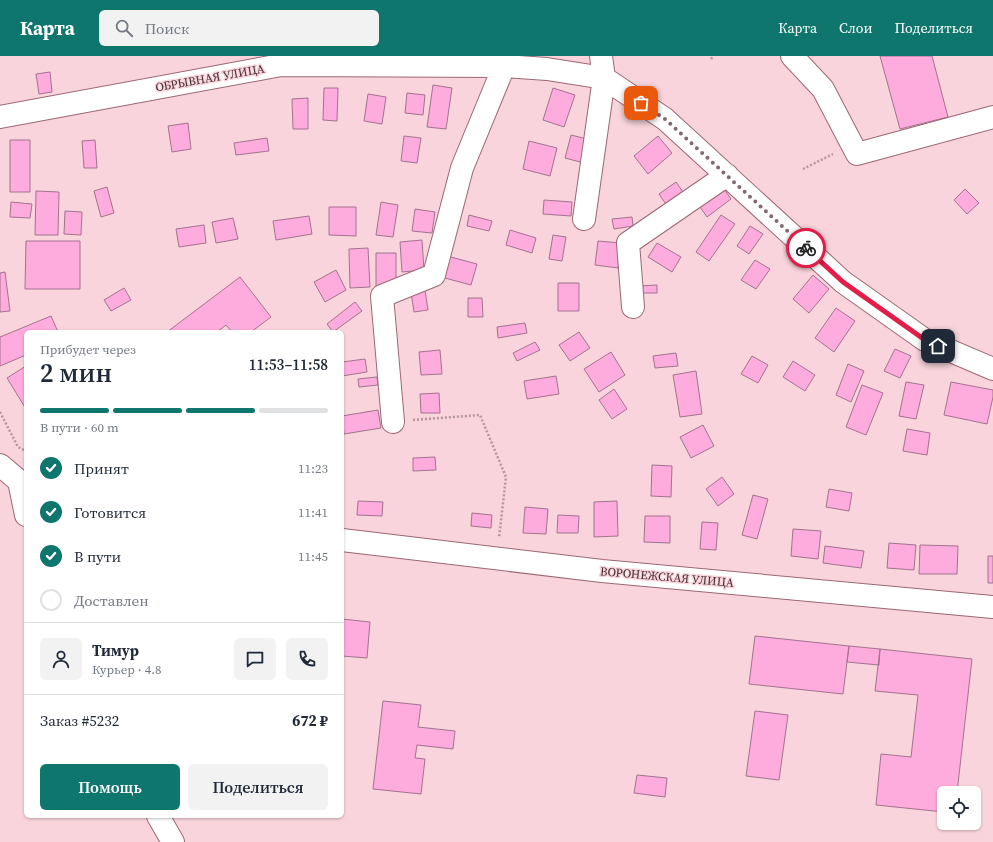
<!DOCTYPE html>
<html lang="ru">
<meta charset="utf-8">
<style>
body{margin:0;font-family:"Source Serif 4",serif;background:#f2f2f3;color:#1f2937;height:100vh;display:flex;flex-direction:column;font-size:15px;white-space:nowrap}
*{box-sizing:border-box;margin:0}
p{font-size:13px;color:#747a83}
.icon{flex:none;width:22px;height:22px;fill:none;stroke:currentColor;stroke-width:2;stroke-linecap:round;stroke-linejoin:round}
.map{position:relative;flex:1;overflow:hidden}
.drawer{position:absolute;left:24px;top:274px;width:320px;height:488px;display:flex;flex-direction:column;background:#fff;border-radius:6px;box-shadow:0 1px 3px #0004}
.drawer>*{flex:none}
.controls{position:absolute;left:937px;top:730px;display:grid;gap:8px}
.controls a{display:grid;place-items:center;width:44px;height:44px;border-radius:6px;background:#fff;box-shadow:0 1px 3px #0004;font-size:20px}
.pin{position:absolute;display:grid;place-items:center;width:34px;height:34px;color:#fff;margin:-17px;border-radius:8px;box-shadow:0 2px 6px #0006}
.courier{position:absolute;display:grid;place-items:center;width:40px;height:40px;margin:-20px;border:3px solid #e11d48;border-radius:50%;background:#fff;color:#222;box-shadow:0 1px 5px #0007}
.overview em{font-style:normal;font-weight:600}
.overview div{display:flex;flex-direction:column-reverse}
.overview{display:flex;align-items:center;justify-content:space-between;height:68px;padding:0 16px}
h1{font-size:26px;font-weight:600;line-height:30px}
.bar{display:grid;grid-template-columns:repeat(4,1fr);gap:6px 4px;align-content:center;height:48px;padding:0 16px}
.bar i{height:5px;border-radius:3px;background:#e0e1e3}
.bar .selected{background:#0f766e}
.bar p{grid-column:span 4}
.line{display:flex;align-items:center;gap:10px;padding:0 16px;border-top:1px solid #e0e1e3}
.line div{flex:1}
.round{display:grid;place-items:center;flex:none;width:42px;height:42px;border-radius:6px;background:#f2f2f3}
ol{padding:0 16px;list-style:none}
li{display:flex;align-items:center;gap:12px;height:44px}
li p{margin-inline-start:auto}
li .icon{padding:4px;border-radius:50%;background:#0f766e;color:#fff;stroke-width:4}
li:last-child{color:#747a83}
li i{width:22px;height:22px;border:2px solid #e0e1e3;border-radius:50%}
.cta{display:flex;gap:8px;margin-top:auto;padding:8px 16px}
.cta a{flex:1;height:46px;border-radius:6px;background:#0f766e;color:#fff;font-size:16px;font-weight:600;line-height:46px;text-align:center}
.cta a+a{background:#f2f2f3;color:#1f2937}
header{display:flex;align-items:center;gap:24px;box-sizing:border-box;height:56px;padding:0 20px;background:#0f766e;color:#fff}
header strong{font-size:19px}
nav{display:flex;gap:22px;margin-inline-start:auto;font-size:14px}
.search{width:280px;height:36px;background:#f2f2f3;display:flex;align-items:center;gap:10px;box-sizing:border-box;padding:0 14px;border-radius:6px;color:#747a83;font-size:15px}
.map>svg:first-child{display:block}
.building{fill:#feabdd;stroke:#a2738e}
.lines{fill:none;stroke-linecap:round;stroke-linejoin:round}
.minor-casing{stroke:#9c6774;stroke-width:24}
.path{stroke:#b5969d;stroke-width:2.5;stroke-dasharray:2 2;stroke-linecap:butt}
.minor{stroke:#fff;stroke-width:22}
.done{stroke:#84686f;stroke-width:4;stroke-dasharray:0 7.2}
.route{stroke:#e11d48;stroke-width:5}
.labels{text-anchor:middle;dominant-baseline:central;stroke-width:3;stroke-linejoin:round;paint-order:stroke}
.street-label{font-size:12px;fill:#452e34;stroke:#f9d4dc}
</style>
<header>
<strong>Карта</strong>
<div class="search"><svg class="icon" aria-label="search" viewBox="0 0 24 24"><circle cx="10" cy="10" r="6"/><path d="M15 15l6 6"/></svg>Поиск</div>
<nav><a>Карта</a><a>Слои</a><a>Поделиться</a></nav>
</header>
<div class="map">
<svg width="993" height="786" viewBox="0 0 993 786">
<rect width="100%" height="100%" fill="#f9d4dc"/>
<!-- building -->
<path class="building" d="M880 0H932L948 61 900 73Z
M50 16 52 36 39 38 36 18Z
M433 29 452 32 446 73 427 71Z
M324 32H338L337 65 323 64Z
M553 32 575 39 564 71 543 64Z
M407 37 425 39 423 59 405 57Z
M368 38 386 41 382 68 364 65Z
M308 42V73H293L292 43Z
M188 67 191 93 172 96 168 70Z
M571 79 591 84 584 107 565 102Z
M404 80 421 82 417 107 401 105Z
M658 80 672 97 648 118 634 100Z
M267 82 269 95 236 99 234 87Z
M10 84H30V136H10Z
M95 84 97 112H84L82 85Z
M529 85 557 92 550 120 523 113Z
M676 126 685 139 668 151 659 138Z
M107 131 114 157 101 161 94 135Z
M724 133 731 143 707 161 700 151Z
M965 133 979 147 967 158 954 144Z
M36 135 59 136 58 179H35Z
M544 144 572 146 571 160 543 158Z
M11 146 32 148 30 162 10 161Z
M381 146 398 149 393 181 376 179Z
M329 151H356V180L329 179Z
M415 153 435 156 432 177 412 175Z
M65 155 82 156 81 179 64 178Z
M469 159 492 165 489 175 467 170Z
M721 159 735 168 709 205 696 196Z
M309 160 312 178 276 184 273 165Z
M632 161 633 170 614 173 612 163Z
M233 162 238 183 216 187 212 166Z
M204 169 206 187 179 191 176 173Z
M750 170 763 178 749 198 737 190Z
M510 174 536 182 532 197 506 189Z
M553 179 566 181 562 205 549 203Z
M422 184 424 214 402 216 400 186Z
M26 185H80V233H25Z
M598 185 621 187 618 212 595 209Z
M657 187 681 201 672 216 648 201Z
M368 192 370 231 350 232 349 193Z
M376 197H396V230H376Z
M447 200 477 208 471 229 441 221Z
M755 204 770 213 756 233 741 224Z
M336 214 346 234 325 246 314 226Z
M5 216 10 255 0 256V217Z
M813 219 829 233 809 257 793 243Z
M240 221 271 261 251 276H232L226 269 217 276H167Z
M558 227H579V255H558Z
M657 229V237H639V230Z
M124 232 131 244 111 255 104 244Z
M425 234 428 254 414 256 411 236Z
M468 242H482L483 261H468Z
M355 246 362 255 333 276 327 268Z
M836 252 855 265 834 296 815 282Z
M51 260 58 276H26V299L0 310V281Z
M525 267 527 277 498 282 497 271Z
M579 276 590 292 570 305 559 289Z
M535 286 540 294 517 305 513 297Z
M895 293 911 300 900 322 884 315Z
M440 294 442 318 421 319 419 296Z
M611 296 625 319 599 336 584 313Z
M676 297 678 310 655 312 653 300Z
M752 300 768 309 758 327 741 318Z
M365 303 367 316 342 320V306Z
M793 305 815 319 805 335 783 321Z
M848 308 864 315 851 346 836 339Z
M26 310V353L7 322Z
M696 315 702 358 680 361 673 319Z
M556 320 559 338 527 343 524 325Z
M377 321 378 329 359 331 358 323Z
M906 326 924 329 916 363 899 360Z
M951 326 993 334V341L987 368 944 359Z
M862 329 883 337 866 379 846 371Z
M614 333 627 353 612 363 599 344Z
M439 337 440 357H421L420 338Z
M378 354 381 372 344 378 342 360Z
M703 369 714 390 691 402 680 381Z
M907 373 930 377 927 399 903 395Z
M435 401 436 414 413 415V402Z
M652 409 672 410 671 441 651 440Z
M722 421 734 438 718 450 706 433Z
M829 433 852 437 849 455 826 451Z
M753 439 768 443 757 483 742 479Z
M358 445 383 446 382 460 357 459Z
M617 445 618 480 594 481V446Z
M525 451 548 453 546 478 523 477Z
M472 457 492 459 491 472 471 470Z
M558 459 579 460 578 477H557Z
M645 460H670V487L644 486Z
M702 466 718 467 716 494 700 493Z
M793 473 821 475 818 503 791 500Z
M889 487 916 489 914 514 887 512Z
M920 489 958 490 957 518H919Z
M825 490 864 495 861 512 823 507Z
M988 500H993V527H988Z
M342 563 370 566 367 602 342 600Z
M755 580 849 590 843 638 749 628Z
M849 590 880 593 879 609 847 606Z
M880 593 972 603 957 737H944V756L876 749 881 698 911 701 918 639 875 635Z
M383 645 421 649 418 671 455 675 453 693 417 689 415 702 425 703 421 738 373 733Z
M755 655 788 659 779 724 746 720Z
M637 719 667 722 665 741 634 737Z"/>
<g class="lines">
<defs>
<path id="minor" d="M792 0 823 33 857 98 993 61
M0 61 281 9 504 10 547 13 604 22 665 63 843 226 925 284 993 313
M584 163 604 22 601 0
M633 251 628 187 727 119
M393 366 382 240 434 219 462 112 504 10
M0 409 19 425 26 427
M19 425 26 459
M342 484 602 515 993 551
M158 760 173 786"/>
</defs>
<!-- minor casing -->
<use href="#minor" class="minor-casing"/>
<!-- path -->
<path class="path" d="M711 3 713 0
M803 113 833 98
M0 356 18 391 26 395
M413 364 480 359 506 421 499 482"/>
<!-- minor -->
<use href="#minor" class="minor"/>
</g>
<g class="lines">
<!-- done -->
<path class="done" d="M641 47 665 63 806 192"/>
<!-- route -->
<path class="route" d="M806 192 843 226 925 284 938 290"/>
</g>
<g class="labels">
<!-- street labels -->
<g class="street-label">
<text transform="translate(210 22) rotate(-10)">ОБРЫВНАЯ УЛИЦА</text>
<text transform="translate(667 521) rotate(5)">ВОРОНЕЖСКАЯ УЛИЦА</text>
</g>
</g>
</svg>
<div class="controls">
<a><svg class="icon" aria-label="locate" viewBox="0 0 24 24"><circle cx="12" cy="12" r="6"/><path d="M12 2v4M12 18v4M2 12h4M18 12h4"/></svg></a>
</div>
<div class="pin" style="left:641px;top:47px;background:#ea580c"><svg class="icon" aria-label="bag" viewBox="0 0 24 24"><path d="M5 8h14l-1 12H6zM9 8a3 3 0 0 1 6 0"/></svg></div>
<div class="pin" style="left:938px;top:290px;background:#1f2937"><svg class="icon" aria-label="home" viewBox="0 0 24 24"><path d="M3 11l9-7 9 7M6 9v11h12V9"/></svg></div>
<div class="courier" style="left:806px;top:192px"><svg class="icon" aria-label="bike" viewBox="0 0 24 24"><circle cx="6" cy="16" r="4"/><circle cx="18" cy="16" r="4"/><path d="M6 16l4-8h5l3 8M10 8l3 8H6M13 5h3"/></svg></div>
<section class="drawer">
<div class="overview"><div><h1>2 мин</h1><p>Прибудет через</p></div><em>11:53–11:58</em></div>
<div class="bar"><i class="selected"></i><i class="selected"></i><i class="selected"></i><i></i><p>В пути · 60 m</p></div>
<ol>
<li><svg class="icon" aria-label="check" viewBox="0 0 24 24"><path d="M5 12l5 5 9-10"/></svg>Принят<p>11:23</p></li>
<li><svg class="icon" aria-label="check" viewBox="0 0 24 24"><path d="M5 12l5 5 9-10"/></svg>Готовится<p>11:41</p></li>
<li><svg class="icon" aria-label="check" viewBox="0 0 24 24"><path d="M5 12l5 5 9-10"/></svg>В пути<p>11:45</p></li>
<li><i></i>Доставлен</li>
</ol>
<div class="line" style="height:72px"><a class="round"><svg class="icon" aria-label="person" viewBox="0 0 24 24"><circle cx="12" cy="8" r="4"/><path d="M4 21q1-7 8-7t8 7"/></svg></a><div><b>Тимур</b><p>Курьер · 4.8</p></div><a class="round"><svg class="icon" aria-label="chat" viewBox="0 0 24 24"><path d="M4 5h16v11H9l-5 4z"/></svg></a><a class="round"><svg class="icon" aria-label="phone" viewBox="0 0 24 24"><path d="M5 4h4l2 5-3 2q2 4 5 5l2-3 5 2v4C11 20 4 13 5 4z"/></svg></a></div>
<div class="line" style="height:52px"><div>Заказ #5232</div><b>672 ₽</b></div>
<div class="cta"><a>Помощь</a><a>Поделиться</a></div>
</section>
</div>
